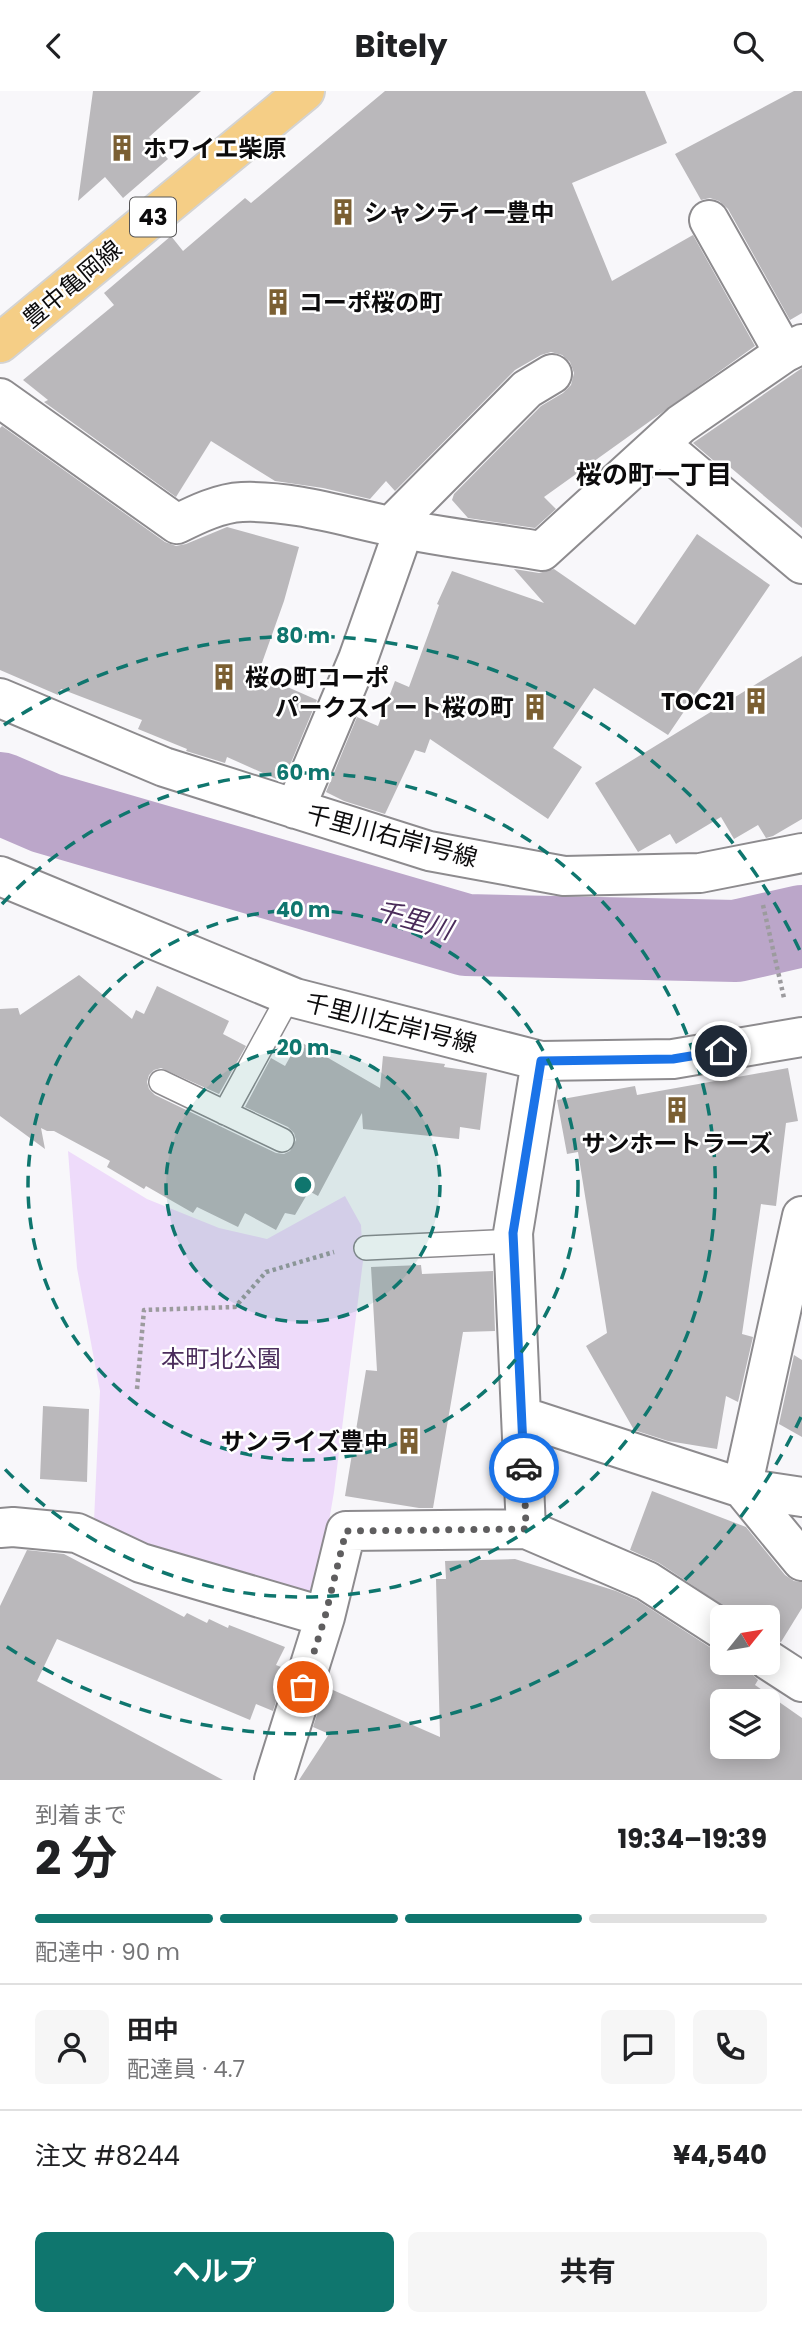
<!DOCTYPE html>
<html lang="ja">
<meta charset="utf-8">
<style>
body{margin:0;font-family:Poppins,"Noto Sans JP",sans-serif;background:#f6f6f6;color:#202124;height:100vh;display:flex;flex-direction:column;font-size:26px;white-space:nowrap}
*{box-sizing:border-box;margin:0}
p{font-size:23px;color:#757577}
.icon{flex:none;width:38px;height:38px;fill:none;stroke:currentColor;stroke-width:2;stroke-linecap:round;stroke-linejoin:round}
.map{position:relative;height:1689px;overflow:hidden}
.drawer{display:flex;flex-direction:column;background:#fff;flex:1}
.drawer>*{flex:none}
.needle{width:46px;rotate:60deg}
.fabs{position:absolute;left:710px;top:1514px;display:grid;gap:14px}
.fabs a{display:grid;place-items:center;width:70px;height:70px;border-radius:10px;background:#fff;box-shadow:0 4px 18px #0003;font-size:35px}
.pin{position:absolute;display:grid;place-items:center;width:60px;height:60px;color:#fff;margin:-30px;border:4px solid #fff;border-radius:50%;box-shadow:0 2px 7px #0007}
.courier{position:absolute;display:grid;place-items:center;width:70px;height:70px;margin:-35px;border:5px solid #1a73e8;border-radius:50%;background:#fff;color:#222;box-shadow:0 2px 9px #0007}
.headline em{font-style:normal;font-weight:700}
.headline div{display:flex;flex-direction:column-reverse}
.headline{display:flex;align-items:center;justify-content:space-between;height:119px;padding:0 35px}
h1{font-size:46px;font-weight:700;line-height:52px}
.bar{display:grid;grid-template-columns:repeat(4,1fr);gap:10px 7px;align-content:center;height:84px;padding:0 35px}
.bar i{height:9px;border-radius:5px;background:#e0e0e0}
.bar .on{background:#0f766e}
.bar p{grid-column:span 4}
.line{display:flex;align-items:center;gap:18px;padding:0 35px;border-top:2px solid #e0e0e0}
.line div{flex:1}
.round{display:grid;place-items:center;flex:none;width:74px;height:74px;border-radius:10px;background:#f6f6f6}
.cta{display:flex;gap:14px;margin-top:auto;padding:14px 35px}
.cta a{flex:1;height:80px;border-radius:10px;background:#0f766e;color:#fff;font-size:28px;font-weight:700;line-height:80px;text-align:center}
.cta a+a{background:#f6f6f6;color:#202124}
header{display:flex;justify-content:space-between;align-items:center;height:91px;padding:0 35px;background:#fff;font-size:32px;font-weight:700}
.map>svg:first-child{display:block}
.green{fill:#eedbfa}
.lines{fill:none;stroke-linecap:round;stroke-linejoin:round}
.river{stroke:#bba6c9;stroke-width:82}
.building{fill:#bab8bb;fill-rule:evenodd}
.service-casing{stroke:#8d8b8e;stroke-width:26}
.minor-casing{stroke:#8d8b8e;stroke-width:42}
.primary-casing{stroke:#d3d3d3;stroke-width:42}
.path{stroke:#9c9b9e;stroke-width:4.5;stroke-dasharray:3.5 3.5;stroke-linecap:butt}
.service{stroke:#fff;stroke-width:23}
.minor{stroke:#fff;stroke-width:38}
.primary{stroke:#f5ce86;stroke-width:38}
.done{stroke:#5f5e5f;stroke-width:7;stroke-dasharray:0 12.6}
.route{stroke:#1a73e8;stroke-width:9}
.ring{fill:none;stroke:#0f766e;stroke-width:3.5;stroke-dasharray:12 9}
.labels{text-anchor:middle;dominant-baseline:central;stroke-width:5;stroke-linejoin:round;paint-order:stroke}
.shield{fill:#fff;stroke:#555455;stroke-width:2}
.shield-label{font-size:23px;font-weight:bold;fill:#0c0b0c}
.poi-label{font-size:24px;font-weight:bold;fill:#0c0b0c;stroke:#fff;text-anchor:start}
.street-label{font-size:24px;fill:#0c0b0c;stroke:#fff}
.park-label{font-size:24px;fill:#4b2d5c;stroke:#fff}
.neighbourhood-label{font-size:26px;font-weight:bold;fill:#0c0b0c;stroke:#fff}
.water-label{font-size:26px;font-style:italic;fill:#4a2c5a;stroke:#fff}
.centre{fill:#0f766e;stroke:#fff;stroke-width:3.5}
.ring-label{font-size:21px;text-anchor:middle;font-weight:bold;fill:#0f766e;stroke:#fff;stroke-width:5;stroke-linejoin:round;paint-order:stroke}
</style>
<header><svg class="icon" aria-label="back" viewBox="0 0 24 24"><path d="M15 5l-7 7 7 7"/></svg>Bitely<svg class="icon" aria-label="search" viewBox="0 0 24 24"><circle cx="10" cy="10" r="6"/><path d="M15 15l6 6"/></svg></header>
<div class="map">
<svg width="802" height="1689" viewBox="0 0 802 1689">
<rect width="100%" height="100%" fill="#f8f7fa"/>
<!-- green -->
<path class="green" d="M68 1060 147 1108 219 1137 267 1148 345 1105 361 1134 363 1170 334 1401 317 1500 303 1508 172 1466 94 1430 100 1300 77 1177Z"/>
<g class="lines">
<!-- river -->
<path class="river" d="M0 702 46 722 466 844 736 850 802 835"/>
</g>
<!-- building -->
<path class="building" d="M93 0H201L149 46 168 68 123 107 105 86 78 110Z
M385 0H645L667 52 572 92 612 190 693 144 755 255 544 406 556 418 535 437 468 427 452 409 454 403 541 315 563 302 571 294 574 282 570 271 562 264 551 261 541 264 515 279 395 400 386 390 370 408 323 397 275 390 211 350 176 406 44 311 48 309 23 289 114 214 104 202 171 145 183 160 245 107 251 112Z
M794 0H802V222L790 229 728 118 719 110 710 107 701 109 675 63Z
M802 277V437L724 371 721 376 693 352Z
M2 335 165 451 176 455 186 453 227 436 299 456 284 510 258 583 317 609 283 691 227 666 225 672 186 660 187 658 138 638 142 629 61 598 58 604 0 579V337Z
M697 443 770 494 668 644 594 597 553 657 582 676 548 728 430 648 425 662 415 659 385 723 344 710 326 701 357 626 378 635 395 590 409 596 439 514 437 513 452 480 544 512 514 478 539 482 554 478 635 534Z
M802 565V728L773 745 766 747 758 734 734 748 721 726 676 753 670 743 638 761 595 692Z
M79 884 132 928 136 919 144 923 157 895 229 930 223 943 246 955 219 1003 161 977 154 979 149 984 147 991 149 998 155 1004 276 1062 284 1063 290 1060 296 1049 294 1042 288 1036 245 1016 271 967 285 975 299 950 380 997 383 965 445 973 444 976 487 982 480 1039 460 1036 459 1048 363 1038 362 1022 318 1105 309 1100 295 1124 285 1122 276 1139 245 1122 238 1136 197 1116 193 1122 146 1095 144 1098 107 1076 110 1070 54 1040H47L41 1037 45 1058 0 1025V918L18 917 20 924Z
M788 977 798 1030 786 1032 776 1115 761 1113 742 1243 753 1246 738 1311 726 1305 717 1358 668 1350 634 1339 586 1255 607 1242 578 1061 567 1063 557 1009 635 995 637 1004Z
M421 1174 422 1183 493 1180 495 1240 463 1241 433 1417H419L345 1405 366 1279 377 1280 371 1176Z
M794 1264 802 1269V1346L779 1333Z
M43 1315 89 1318 87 1391 40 1388Z
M652 1400 746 1436 785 1484 794 1490 802 1491V1517L781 1551 768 1547V1526H740L659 1472 630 1459Z
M27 1459 64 1463 184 1526 187 1522 207 1532 209 1528 228 1537 229 1534 285 1556 276 1574 286 1578 273 1620 256 1613 250 1629 57 1548 37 1590 223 1689H0V1515Z
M515 1468 616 1500 637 1509 711 1557 723 1561V1572H747L749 1580 758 1589 755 1594 802 1627V1689H299L329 1643 313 1636 326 1596 440 1646 436 1488H446L445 1470ZM723 1610H768V1656H723Z"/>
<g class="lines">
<defs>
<path id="service" d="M161 991 282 1049
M225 1022 289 905
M366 1157 513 1150"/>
<path id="minor" d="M709 129 784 262
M0 307 177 433C197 423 220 412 242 411 293 409 345 426 394 436 443 447 493 452 542 460L681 333 784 262 802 253
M660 353 802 473
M391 435 527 298 552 283
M0 607 164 676 429 760 564 785 700 782 802 762
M295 718 358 568 404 438
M0 785 295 907 541 970 673 968 802 946
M802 1125 742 1397 802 1470
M521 1325 742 1397 802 1406
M0 1437 13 1436 77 1442 141 1472 325 1526
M526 1438 513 1142 541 970
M768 1569 802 1591
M274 1689 325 1526 346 1440 526 1438 647 1490 723 1539"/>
<path id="primary" d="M0 252 305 0"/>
</defs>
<!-- service casing -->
<use href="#service" class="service-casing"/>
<!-- minor casing -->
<use href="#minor" class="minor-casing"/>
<!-- primary casing -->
<use href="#primary" class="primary-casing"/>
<!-- path -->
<path class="path" d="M763 814 784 907
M137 1298 144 1219 235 1216 266 1181 334 1161"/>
<!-- service -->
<use href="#service" class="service"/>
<!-- minor -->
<use href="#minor" class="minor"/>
<!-- primary -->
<use href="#primary" class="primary"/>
</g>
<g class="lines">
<!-- done -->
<path class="done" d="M303 1596 325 1526 346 1440 526 1438 524 1377"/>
<!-- route -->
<path class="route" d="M524 1377 513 1142 541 970 673 968 721 960"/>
</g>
<!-- distance rings -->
<circle cx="303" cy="1094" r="137" fill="#0f766e" fill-opacity=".12"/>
<g class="ring">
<circle cx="303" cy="1094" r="137"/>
<circle cx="303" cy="1094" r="275"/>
<path d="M2 813A412 412 0 1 1 2 1375"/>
<path d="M801 1326A549 549 0 0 1 4 1554M4 634A549 549 0 0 1 801 862"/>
</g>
<!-- icons -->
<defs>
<symbol id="building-bare" viewBox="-9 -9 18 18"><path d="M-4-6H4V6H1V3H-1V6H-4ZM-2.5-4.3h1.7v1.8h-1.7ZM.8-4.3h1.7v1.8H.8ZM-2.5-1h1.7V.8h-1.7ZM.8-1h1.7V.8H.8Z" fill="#7b5f32" stroke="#fff" stroke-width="2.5" paint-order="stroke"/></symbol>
</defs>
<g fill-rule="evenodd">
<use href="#building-bare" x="103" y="38" width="38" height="38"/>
<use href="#building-bare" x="324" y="102" width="38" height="38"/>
<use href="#building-bare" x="259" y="192" width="38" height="38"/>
<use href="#building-bare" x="205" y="567" width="38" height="38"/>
<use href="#building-bare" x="737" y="591" width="38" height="38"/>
<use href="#building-bare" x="516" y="597" width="38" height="38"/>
<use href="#building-bare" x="658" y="1000" width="38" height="38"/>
<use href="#building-bare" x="390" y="1331" width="38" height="38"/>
</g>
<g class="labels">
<!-- shield labels -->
<rect class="shield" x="130" y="106.5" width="46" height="39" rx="5"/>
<g class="shield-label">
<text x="153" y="126">43</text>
</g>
<!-- poi labels -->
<g class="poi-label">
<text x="143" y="57">ホワイエ柴原</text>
<text x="364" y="121">シャンティー豊中</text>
<text x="299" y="211">コーポ桜の町</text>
<text x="245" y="586">桜の町コーポ</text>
<text x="735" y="610" text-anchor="end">TOC21</text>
<text x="514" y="616" text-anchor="end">パークスイート桜の町</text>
<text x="677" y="1052" text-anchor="middle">サンホートラーズ</text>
<text x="388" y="1350" text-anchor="end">サンライズ豊中</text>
</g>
<!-- street labels -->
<g class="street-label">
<text transform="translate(72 193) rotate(-40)">豊中亀岡線</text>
<text transform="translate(392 745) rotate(15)">千里川右岸1号線</text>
<text transform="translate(391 932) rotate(14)">千里川左岸1号線</text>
</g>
<!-- park labels -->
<g class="park-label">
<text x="221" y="1267">本町北公園</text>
</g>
<!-- neighbourhood labels -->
<g class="neighbourhood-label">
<text x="654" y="384">桜の町一丁目</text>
</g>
<!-- water labels -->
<g class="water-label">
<text transform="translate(414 829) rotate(16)">千里川</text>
</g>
</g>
<circle cx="303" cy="1094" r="10" class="centre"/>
<g class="ring-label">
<text x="303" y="552">80 m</text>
<text x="303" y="689">60 m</text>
<text x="303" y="826">40 m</text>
<text x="303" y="964">20 m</text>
</g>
</svg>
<div class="fabs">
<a><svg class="needle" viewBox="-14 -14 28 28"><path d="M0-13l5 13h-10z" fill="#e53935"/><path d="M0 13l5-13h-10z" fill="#757577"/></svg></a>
<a><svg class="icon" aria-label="layers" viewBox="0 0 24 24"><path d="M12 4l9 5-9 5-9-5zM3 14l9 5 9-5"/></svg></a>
</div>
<div class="pin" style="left:303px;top:1596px;background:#ea580c"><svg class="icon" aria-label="bag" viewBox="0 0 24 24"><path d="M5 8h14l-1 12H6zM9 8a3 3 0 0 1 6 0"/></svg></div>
<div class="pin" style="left:721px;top:960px;background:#1f2937"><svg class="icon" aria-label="home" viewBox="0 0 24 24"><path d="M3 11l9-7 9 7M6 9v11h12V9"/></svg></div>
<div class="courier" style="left:524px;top:1377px"><svg class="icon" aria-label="car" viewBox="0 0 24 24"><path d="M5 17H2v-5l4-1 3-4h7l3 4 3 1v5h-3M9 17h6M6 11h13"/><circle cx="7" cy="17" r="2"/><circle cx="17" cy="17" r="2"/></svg></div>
</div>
<section class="drawer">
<div class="headline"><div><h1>2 分</h1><p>到着まで</p></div><em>19:34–19:39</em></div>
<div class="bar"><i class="on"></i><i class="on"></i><i class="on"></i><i></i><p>配達中 · 90 m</p></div>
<div class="line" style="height:126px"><a class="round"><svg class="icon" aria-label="person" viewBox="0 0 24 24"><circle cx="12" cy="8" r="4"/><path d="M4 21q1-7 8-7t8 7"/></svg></a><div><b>田中</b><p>配達員 · 4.7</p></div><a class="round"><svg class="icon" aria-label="chat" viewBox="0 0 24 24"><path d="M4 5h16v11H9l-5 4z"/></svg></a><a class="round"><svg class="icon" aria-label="phone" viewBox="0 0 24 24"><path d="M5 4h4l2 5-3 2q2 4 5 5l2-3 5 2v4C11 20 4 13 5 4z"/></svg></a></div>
<div class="line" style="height:91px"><div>注文 #8244</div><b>¥4,540</b></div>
<div class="cta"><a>ヘルプ</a><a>共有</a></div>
</section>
